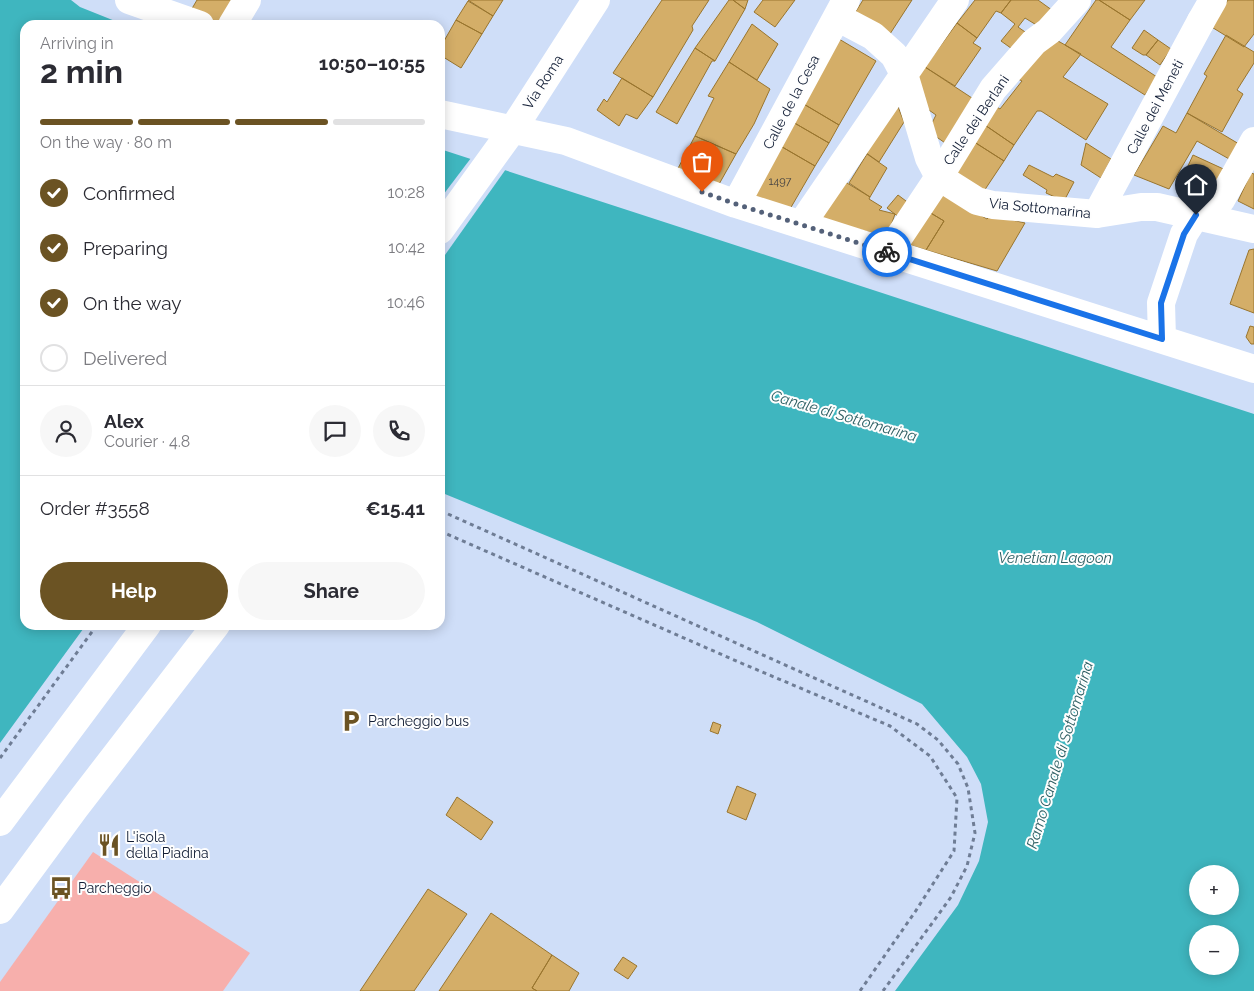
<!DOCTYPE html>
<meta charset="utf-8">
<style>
body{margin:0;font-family:Raleway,sans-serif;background:#f7f7f7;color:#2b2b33;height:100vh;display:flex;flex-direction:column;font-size:19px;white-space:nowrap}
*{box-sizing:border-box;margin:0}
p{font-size:16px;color:#7c7c81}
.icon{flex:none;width:28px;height:28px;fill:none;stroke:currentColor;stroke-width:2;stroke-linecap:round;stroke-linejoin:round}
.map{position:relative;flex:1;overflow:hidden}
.side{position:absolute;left:20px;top:20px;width:425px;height:610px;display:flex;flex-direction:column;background:#fff;border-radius:15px;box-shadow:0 2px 12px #0003}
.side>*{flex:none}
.fabs{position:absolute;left:1189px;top:865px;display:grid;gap:10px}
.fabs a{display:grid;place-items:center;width:50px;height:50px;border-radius:50%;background:#fff;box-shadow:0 2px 12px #0003;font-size:25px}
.pin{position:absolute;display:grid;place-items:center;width:42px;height:42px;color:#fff;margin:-51px -21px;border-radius:50% 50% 50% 0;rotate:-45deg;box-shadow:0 0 5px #0007}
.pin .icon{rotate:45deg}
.courier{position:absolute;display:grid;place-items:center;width:50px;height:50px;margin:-25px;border:4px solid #1a73e8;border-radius:50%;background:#fff;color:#222;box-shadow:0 1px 6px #0007}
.overview em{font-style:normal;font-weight:700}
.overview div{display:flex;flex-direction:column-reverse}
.overview{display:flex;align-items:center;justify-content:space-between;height:85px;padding:0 20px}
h1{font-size:32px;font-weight:700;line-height:38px}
.bar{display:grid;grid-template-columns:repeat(4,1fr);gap:8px 5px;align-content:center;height:60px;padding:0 20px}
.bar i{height:6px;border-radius:4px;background:#e1e1e2}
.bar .selected{background:#6b5323}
.bar p{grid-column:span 4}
.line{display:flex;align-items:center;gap:12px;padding:0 20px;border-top:1px solid #e1e1e2}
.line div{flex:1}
.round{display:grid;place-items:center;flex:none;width:52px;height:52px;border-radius:26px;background:#f7f7f7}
ol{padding:0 20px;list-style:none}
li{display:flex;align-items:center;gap:15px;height:55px}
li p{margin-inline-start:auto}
li .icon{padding:5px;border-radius:50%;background:#6b5323;color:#fff;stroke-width:4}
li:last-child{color:#7c7c81}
li i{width:28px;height:28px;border:2px solid #e1e1e2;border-radius:50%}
.cta{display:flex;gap:10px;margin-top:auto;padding:10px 20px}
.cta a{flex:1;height:58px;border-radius:30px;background:#6b5323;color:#fff;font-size:20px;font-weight:700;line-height:58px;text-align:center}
.cta a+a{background:#f7f7f7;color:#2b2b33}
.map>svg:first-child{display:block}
.green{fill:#f7afac}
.water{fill:#3fb6bf;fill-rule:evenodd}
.pier{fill:#cfdef8}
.building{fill:#d4ae68;stroke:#99752e}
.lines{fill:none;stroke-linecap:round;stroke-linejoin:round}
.path{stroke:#6f7d95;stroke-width:3;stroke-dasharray:4 4;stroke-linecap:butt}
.pedestrian{stroke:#fff;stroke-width:28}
.minor{stroke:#fff;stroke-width:28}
.tertiary{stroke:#fff;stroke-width:28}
.done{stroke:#546179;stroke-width:5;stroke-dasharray:0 9}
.route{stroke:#1a73e8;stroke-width:6}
.labels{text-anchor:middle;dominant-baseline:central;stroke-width:4;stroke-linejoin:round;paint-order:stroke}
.number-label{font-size:11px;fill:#424142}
.street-label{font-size:14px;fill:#111d35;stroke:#fefefe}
.poi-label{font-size:14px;fill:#111d35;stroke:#fefefe;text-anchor:start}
.water-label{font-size:15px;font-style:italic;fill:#2f6064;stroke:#fefefe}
</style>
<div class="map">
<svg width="1254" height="991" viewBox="0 0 1254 991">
<rect width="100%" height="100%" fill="#cfdef8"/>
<!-- green -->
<path class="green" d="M93 852 250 953 223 991H0V982Z"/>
<!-- water -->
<path class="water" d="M0 0H71L80 7 125 25H25V625H86L0 743Z
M440 149 1254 414V991H895L958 905 979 861 988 822 981 784 967 757 922 704 757 622 440 492ZM1198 874H1230V906H1198ZM1198 934H1230V966H1198Z"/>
<!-- pier -->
<path class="pier" d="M471 158 506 169 440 262V199Z"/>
<!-- building -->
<path class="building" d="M197 0H243L229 25H207L187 17Z
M468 0H503L493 16Z
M662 0H709L692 26 693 30 653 97 613 73Z
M729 0H733L745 9 715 61 695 48Z
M733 0H748L745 9Z
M763 0H795L775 27 754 12Z
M863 0H912L888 37 853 16Z
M975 0H1011L1001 13 996 11 977 38 957 23Z
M1011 0H1038L1056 13 1043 29 1025 18 1018 27 1028 34 1015 51 1001 41 1015 24 1001 13Z
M1096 0H1099L1130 20 1111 47 1157 77 1145 95 1065 45Z
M1099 0H1145L1130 20Z
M1228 0H1254V34L1244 47 1210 26Z
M468 1 493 16 482 34 456 20Z
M456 20 482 34 461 68 440 55V48Z
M957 23 977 38 973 43 981 48 955 86 925 67Z
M752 24 778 44 757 80 729 62Z
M1144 30 1158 40 1146 55H1143L1132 48Z
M1226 35 1254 52V63L1237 90 1243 94 1222 132 1187 113 1207 76 1204 74Z
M1051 37 1081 54 1063 77 1108 104 1086 140 1041 111H1037L1014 145 979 121 990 103 1000 109 1022 81 1014 77Z
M839 39 876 61 839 125 802 103Z
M1158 40 1171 49 1160 65 1146 55Z
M695 48 715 61H712L677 124 656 112Z
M729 62 770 89 754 124 736 154 695 136 714 98 708 96Z
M925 67 975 100 948 145 928 131 936 115 919 103 925 96 911 85Z
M622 78 653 97 637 119 626 114 619 126 597 110 604 99 607 102Z
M895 99 904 122 879 162 862 150Z
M802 103 839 125 829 143 791 121Z
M1187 113 1239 144 1231 160 1197 141 1169 189 1134 175 1163 126 1176 133Z
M791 121 829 143 815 166 777 144Z
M979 121 1014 145 1004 161 968 138Z
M695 136 736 154 718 186 675 174Z
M968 138 1004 161 982 194 947 171Z
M1086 143 1111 159 1101 178 1081 165Z
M777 144 815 166 790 209 746 196Z
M867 154 887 168 870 197 849 183Z
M1193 155 1230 172 1218 196 1182 179Z
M1029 165 1053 177 1056 174 1074 182 1064 201 1046 193 1047 190 1023 175Z
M1251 173 1254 174V209L1238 201Z
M842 180 870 197 869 199 882 207 879 210 895 214 887 237 819 219Z
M937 190 987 219 991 215 1025 223 997 271 926 250 944 221 924 209Z
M898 195 910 204 900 218 887 208Z
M924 209 944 221 926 250 903 243Z
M1254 249V313L1230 304 1249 250Z
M1250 326 1254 327V344H1251L1246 337Z
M713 722 721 725 718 734 710 731Z
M737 786 756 794 746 820 727 812Z
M457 797 493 822 481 840 446 815Z
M428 889 467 914 414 991H360Z
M491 913 552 955 532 988 537 991H439Z
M552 955 579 973 569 991H537L532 988Z
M623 957 637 966 628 979 614 970Z"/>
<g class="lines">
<!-- path -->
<path class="path" d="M440 514H448L917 724 938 740 958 764 968 788 975 833 967 866 951 897 883 991
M440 531 741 663 890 726 930 756 957 798 954 851 915 912 860 991
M0 758 97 625"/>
<!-- pedestrian -->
<path class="pedestrian" d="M1201 21 1213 0
M232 25 247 0
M1196 215 1221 200 1254 141
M889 252 939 177 993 89 1034 42 1049 31 1077 0"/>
<!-- minor -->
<path class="minor" d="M129 0 200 25
M837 17 873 36 894 55 904 74 929 158 939 177 977 201 993 205 1097 214 1141 207H1157L1254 229
M440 114 566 141 736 204 1254 369
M736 204 846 0
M1097 214 1201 21
M801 225 955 0
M1162 339 1161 303 1184 234 1196 215"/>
<!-- tertiary -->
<path class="tertiary" d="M440 230 513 129 596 0
M0 822 147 625
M0 910 75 808 216 625"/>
</g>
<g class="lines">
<!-- done -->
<path class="done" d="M702 192 736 204 887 252"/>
<!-- route -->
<path class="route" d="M887 252 1162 339 1161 303 1184 234 1196 215"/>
</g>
<!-- icons -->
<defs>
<symbol id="parking-bare" viewBox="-9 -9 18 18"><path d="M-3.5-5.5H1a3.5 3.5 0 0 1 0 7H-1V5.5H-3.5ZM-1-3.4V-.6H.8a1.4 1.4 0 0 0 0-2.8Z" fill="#6b5323" stroke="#fefefe" stroke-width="2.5" paint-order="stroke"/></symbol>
<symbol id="restaurant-bare" viewBox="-9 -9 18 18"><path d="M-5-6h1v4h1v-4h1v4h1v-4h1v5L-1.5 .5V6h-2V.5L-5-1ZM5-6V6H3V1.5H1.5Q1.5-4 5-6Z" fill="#6b5323" stroke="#fefefe" stroke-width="2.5" paint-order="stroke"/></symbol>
<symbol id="bus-bare" viewBox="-9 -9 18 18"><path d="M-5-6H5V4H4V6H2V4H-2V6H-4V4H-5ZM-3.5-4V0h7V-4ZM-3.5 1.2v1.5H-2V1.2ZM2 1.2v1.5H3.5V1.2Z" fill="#6b5323" stroke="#fefefe" stroke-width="2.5" paint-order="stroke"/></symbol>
</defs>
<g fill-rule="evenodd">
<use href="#parking-bare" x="335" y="705" width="32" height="32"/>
<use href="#restaurant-bare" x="93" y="829" width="32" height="32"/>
<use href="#bus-bare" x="45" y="872" width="32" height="32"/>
</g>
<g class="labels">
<!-- number labels -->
<g class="number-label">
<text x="780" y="181">1497</text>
</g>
<!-- street labels -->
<g class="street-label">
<text transform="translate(543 82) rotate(-57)">Via Roma</text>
<text transform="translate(791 102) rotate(-62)">Calle de la Cesa</text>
<text transform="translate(1155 107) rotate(-62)">Calle dei Meneti</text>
<text transform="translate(976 120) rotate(-56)">Calle dei Berlani</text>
<text transform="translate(1040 208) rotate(6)">Via Sottomarina</text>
</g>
<!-- poi labels -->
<g class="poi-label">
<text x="368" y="721">Parcheggio bus</text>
<text x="126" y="837">L'isola<tspan x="126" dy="16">della Piadina</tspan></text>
<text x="78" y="888">Parcheggio</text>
</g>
<!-- water labels -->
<g class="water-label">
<text transform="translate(844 416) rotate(16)">Canale di Sottomarina</text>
<text x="1055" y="558">Venetian Lagoon</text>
<text transform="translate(1060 755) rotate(-73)">Ramo Canale di Sottomarina</text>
</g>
</g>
</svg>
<div class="fabs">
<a>+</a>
<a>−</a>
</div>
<div class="pin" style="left:702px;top:192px;background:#ea580c"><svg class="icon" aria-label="bag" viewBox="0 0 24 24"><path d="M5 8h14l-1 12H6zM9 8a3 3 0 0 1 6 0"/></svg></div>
<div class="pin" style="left:1196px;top:215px;background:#1f2937"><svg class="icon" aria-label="home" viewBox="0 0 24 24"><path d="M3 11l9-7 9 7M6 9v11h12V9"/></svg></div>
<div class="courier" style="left:887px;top:252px"><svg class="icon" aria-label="bike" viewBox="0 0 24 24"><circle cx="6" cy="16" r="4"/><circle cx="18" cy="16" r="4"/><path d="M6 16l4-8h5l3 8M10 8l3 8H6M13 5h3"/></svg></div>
<section class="side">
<div class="overview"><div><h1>2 min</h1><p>Arriving in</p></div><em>10:50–10:55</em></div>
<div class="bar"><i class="selected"></i><i class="selected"></i><i class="selected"></i><i></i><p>On the way · 80 m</p></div>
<ol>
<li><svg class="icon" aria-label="check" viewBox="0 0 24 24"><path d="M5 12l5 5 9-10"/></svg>Confirmed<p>10:28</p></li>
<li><svg class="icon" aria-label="check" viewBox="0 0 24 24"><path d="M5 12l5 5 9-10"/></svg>Preparing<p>10:42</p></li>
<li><svg class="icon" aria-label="check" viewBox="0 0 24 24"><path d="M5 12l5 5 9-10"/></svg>On the way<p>10:46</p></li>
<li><i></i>Delivered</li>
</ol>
<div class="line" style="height:90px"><a class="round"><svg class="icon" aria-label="person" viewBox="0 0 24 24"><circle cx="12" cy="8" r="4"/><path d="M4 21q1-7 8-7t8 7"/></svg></a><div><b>Alex</b><p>Courier · 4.8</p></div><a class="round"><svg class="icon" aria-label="chat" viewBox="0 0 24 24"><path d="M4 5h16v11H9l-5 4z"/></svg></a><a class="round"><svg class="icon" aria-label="phone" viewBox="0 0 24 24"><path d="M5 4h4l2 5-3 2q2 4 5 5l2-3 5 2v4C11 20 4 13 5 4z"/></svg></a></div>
<div class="line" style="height:65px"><div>Order #3558</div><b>€15.41</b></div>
<div class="cta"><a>Help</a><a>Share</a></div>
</section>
</div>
